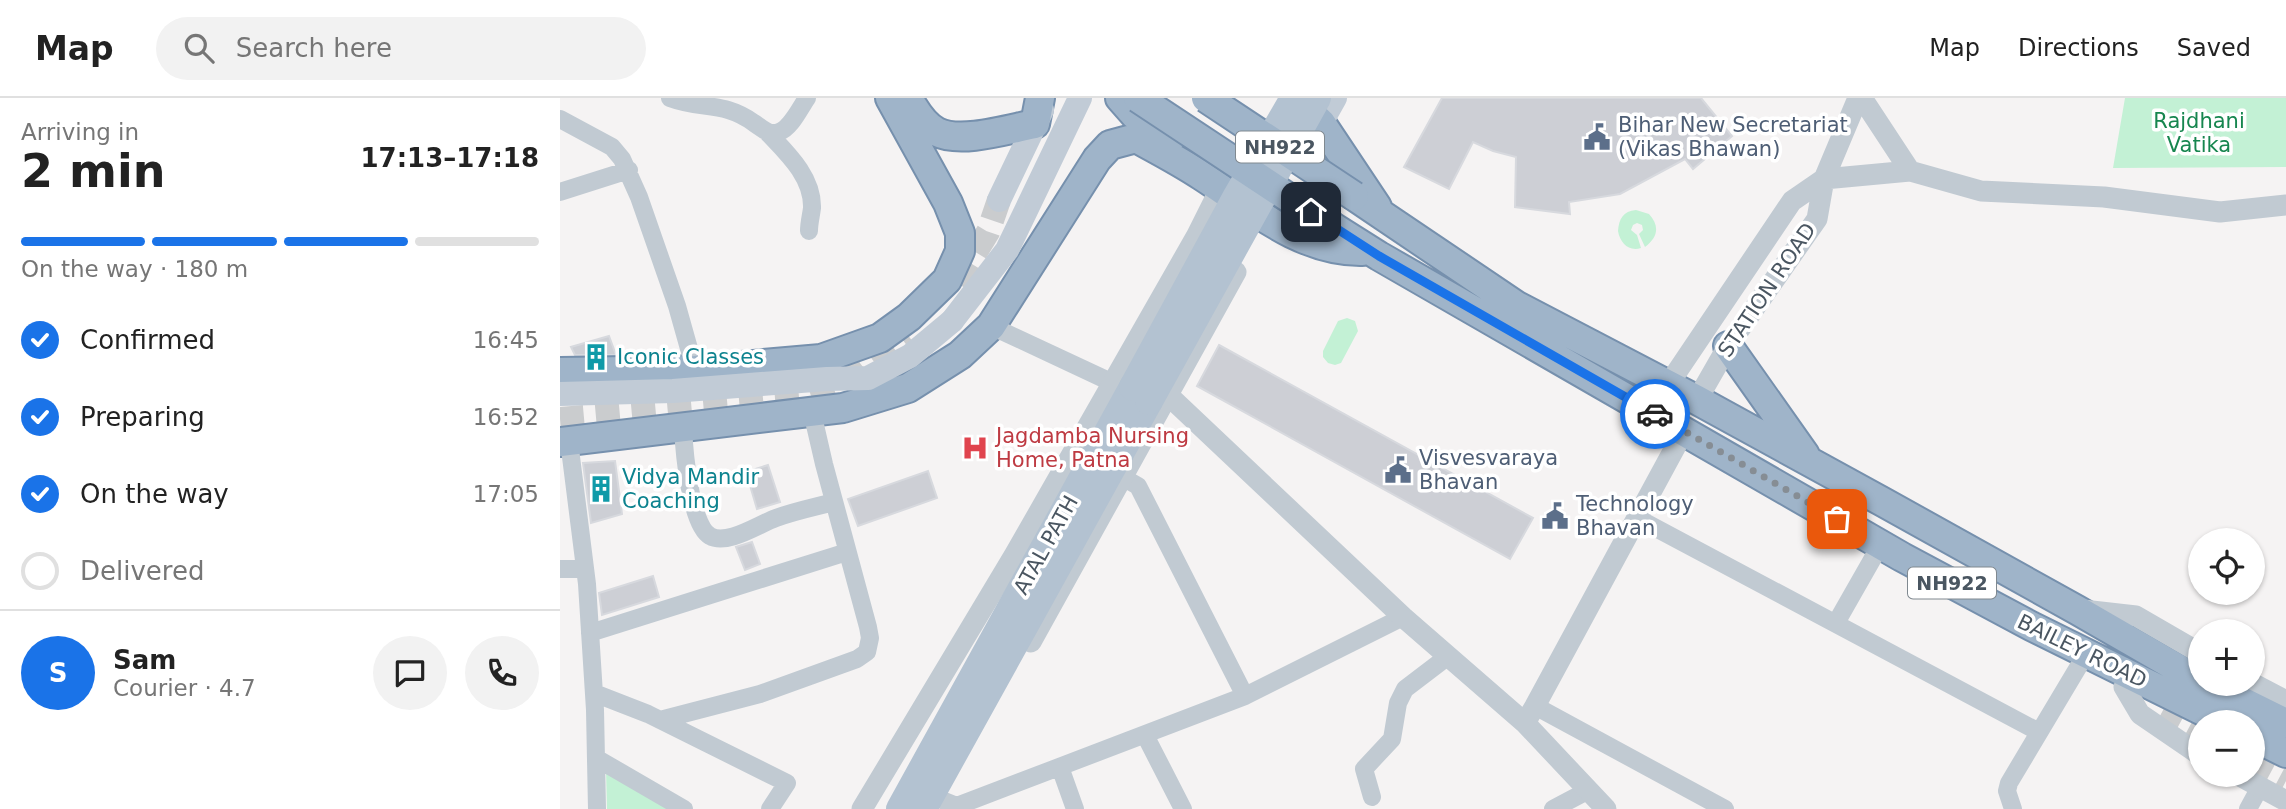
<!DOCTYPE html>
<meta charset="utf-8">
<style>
body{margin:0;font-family:"DejaVu Sans",sans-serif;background:#f2f2f2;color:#222;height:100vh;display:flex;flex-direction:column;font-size:26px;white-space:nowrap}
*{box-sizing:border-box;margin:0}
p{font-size:23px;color:#767676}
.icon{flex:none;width:38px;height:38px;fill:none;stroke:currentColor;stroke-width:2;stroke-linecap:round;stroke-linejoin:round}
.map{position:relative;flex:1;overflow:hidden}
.details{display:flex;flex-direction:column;background:#fff;width:560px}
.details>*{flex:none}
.tools{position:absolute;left:1628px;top:430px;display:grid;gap:14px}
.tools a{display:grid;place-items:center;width:77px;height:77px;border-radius:50%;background:#fff;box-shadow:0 2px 5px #0004;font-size:35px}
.pin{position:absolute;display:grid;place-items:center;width:60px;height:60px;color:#fff;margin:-30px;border-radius:14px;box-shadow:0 4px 10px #0006}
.courier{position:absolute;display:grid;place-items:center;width:70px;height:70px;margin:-35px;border:5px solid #1a73e8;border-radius:50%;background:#fff;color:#222;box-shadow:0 2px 9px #0007}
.overview em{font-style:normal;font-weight:700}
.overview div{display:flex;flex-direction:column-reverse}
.overview{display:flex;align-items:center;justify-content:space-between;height:119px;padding:0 21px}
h1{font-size:46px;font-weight:700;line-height:52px}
.bar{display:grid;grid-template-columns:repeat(4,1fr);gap:10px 7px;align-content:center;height:84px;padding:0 21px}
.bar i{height:9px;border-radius:5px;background:#e0e0e0}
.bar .selected{background:#1a73e8}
.bar p{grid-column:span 4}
.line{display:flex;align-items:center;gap:18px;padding:0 21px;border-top:2px solid #e0e0e0}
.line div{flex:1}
.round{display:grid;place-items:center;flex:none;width:74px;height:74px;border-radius:37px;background:#f2f2f2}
ol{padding:0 21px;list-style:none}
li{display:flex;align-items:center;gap:21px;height:77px}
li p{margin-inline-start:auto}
li .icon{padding:7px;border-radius:50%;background:#1a73e8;color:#fff;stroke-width:4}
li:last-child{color:#767676}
li i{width:38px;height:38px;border:4px solid #e0e0e0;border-radius:50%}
header{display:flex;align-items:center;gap:42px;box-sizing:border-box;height:98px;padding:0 35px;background:#fff;border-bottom:2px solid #e0e0e0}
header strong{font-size:33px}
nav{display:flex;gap:38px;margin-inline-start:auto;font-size:24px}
.search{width:490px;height:63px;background:#f2f2f2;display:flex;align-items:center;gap:18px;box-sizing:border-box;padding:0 24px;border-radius:38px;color:#767676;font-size:26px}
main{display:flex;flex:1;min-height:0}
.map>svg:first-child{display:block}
.green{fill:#c3f1d5}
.building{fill:#cdcfd5;stroke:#d7d9de;stroke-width:2}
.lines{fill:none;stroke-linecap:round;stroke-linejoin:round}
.tertiary-tunnel{stroke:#caccce;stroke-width:21;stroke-dasharray:21 10;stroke-linecap:butt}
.secondary-tunnel{stroke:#caccce;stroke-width:24;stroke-dasharray:24 12;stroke-linecap:butt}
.trunk-casing{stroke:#7690ad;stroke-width:32}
.minor{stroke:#c1cad2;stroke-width:18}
.tertiary{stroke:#c1cad2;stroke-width:21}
.secondary{stroke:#c1cbd6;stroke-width:24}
.primary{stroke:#b3c2d1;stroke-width:28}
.trunk{stroke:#9fb4c9;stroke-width:28}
.trunk-bridge-casing{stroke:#7690ad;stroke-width:32;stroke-linecap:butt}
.secondary-bridge{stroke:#c1cbd6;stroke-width:24}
.primary-bridge{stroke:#b3c2d1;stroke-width:28}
.trunk-bridge{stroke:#9fb4c9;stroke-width:28}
.done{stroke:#868d94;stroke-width:7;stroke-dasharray:0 12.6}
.route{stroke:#1a73e8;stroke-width:9}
.labels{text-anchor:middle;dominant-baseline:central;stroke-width:7;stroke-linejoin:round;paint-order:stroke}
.shield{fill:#fff;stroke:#808990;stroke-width:2}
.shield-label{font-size:19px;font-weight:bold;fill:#4a5661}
.park-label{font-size:21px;fill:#17864f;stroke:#fff}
.service-label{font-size:21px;fill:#4e5e75;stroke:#fff;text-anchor:start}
.street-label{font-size:21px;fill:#4a5661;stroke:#fff}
.culture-label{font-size:21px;fill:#0d838f;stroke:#fff;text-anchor:start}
.health-label{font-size:21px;fill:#be3a42;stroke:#fff;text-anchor:start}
</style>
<header>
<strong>Map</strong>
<div class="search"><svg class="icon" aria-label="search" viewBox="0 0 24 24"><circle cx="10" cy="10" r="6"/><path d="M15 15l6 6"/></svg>Search here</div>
<nav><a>Map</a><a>Directions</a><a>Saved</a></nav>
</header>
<main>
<section class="details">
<div class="overview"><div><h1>2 min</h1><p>Arriving in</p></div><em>17:13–17:18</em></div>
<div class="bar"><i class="selected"></i><i class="selected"></i><i class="selected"></i><i></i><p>On the way · 180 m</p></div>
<ol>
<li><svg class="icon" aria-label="check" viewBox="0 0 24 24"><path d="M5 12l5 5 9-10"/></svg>Confirmed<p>16:45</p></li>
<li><svg class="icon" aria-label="check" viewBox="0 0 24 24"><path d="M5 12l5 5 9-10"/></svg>Preparing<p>16:52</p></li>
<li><svg class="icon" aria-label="check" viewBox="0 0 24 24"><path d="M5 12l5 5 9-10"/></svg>On the way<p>17:05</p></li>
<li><i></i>Delivered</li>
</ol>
<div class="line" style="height:126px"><b class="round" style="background:#1a73e8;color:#fff">S</b><div><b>Sam</b><p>Courier · 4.7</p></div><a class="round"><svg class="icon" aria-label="chat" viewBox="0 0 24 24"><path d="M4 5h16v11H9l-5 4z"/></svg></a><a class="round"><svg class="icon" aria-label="phone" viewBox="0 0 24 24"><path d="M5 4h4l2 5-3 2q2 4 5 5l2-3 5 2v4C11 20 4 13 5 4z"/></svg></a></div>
</section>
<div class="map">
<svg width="1726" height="711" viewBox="0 0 1726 711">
<rect width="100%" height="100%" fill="#f5f3f3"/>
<!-- green -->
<path class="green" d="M1565 0H1726V69L1553 70Z
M1076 112 1089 116C1100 128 1098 139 1085 149L1079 136 1083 132 1082 127 1077 125 1073 127 1071 132 1077 137 1081 150C1069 154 1060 145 1058 133 1059 121 1063 113 1076 112Z
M787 220 795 223 798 233 781 265 775 267 768 265 763 259V253L778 223Z
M46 672 112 711H47Z"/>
<!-- building -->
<path class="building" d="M882 0H1141L1172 38 1133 71 1125 61 1060 96 1009 104 1010 116 955 109 956 59 933 53 913 44 889 91 844 69Z
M49 238 56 257H15L11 249Z
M659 247 973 420 950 461 637 288Z
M55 363 62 416 31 425 23 365Z
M208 367 220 404 197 411 186 374Z
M368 373 377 400 298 428 288 401Z
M192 444 200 466 185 472 176 449Z
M93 478 99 499 42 517 39 495Z"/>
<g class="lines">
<!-- tertiary-tunnel -->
<path class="tertiary-tunnel" d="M1601 616 1640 637
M1692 665 1726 683"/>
<!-- secondary-tunnel -->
<path class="secondary-tunnel" d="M397 185 428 134 439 102
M0 321 244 299 279 287 347 236"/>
<defs>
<path id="trunk" d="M348 0C354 11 365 28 377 34 401 46 449 31 475 26L480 0
M560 0 575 17 609 43
M735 0 761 25 817 109
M794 98 957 208 1137 302 1323 404 1517 512 1640 583
M773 129 819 158 1342 459 1471 528 1667 625
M1168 248 1245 357
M0 274 135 272 261 261 320 240 349 219 387 182 400 153V135L388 105 330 0
M0 344 283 310 348 290 400 257 431 228 537 61 550 47 576 40C598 52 621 64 642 78 690 109 741 154 802 153
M1647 586 1726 625
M1692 638 1726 655"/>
</defs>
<!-- trunk casing -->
<use href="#trunk" class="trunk-casing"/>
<!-- minor -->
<path class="minor" d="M110 0C142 12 164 3 194 25 202 30 209 38 219 34 231 30 240 10 247 0
M0 21 52 49 62 61 79 99 117 208 135 272
M208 35C227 55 253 79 252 110 251 118 249 125 249 133
M0 94 69 72
M431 228 553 285
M123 329C124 351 130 427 150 438 167 448 199 426 216 420 235 413 255 409 274 404
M9 343 27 486 35 612 37 711
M564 380 578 388 685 598 843 519
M1077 420 1479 634
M0 471H25
M1276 525 1321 446
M30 535 287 454
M34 595 88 616 227 685 210 711
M975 608 1165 711
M100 622 200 596 297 561 307 554 310 540 308 529 264 366 252 314
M585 637 623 711
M36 660 124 711
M500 669 515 711
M812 699 804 671 832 641 838 605 845 591 887 559
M382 702 397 708 685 598
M993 711 1027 693
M1453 711 1447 693 1449 685 1526 556
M1688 711 1700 689"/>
<!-- tertiary -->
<path class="tertiary" d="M1302 0 1350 73
M1108 287 1232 103 1264 81 1350 73 1421 93 1544 99 1660 114 1726 107
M609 298 843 519 965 625 1046 711
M1137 302 1168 248 1257 121 1264 81 1298 0
M1523 512 1576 518 1640 555
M471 544 676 174
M1692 585 1726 603
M1564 589 1580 616 1640 657
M965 625 975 608 1124 333
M1678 677 1726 703
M302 711 455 456 637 137 660 91"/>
<!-- secondary -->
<path class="secondary" d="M761 25 775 0
M439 102 482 12
M392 223 447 152 520 0"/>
<!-- primary -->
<path class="primary" d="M340 711 573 289
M363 711 589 303"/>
<!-- trunk -->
<use href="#trunk" class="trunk"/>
<defs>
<path id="trunk-bridge" d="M578 0 773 129
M646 0 794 98"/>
</defs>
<!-- trunk-bridge casing -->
<use href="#trunk-bridge" class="trunk-bridge-casing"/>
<!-- secondary-bridge -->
<path class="secondary-bridge" d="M0 296 113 293 267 281 308 280 350 258 392 223"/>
<!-- primary-bridge -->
<path class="primary-bridge" d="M573 289 677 98 734 0
M589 303 757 0"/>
<!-- trunk-bridge -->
<use href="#trunk-bridge" class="trunk-bridge"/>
</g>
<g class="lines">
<!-- done -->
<path class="done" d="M1095 316 1277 421"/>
<!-- route -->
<path class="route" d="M751 114 819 158 1095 316"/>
</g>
<!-- icons -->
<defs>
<symbol id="civic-bare" viewBox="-9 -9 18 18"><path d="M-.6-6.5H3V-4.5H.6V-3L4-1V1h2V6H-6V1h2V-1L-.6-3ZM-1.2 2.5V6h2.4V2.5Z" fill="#5c6f8a" stroke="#fff" stroke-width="2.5" paint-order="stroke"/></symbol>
<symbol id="building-bare" viewBox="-9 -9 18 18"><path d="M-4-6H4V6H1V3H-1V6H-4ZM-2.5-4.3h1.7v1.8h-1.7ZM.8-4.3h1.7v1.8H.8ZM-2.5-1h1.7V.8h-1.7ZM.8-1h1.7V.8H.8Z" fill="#0f9aa8" stroke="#fff" stroke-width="2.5" paint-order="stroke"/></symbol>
<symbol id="hospital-bare" viewBox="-9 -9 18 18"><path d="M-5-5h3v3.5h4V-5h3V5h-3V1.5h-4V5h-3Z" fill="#e0444e" stroke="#fff" stroke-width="2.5" paint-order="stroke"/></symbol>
</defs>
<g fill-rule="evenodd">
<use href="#civic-bare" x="1018" y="20" width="38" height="38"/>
<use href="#building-bare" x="17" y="240" width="38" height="38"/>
<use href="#hospital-bare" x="396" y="331" width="38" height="38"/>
<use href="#civic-bare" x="819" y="353" width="38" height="38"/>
<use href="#building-bare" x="22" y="372" width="38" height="38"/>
<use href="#civic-bare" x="976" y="399" width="38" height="38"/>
</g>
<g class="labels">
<!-- shield labels -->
<g class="shield">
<rect x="676" y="33.5" width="88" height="31" rx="5"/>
<rect x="1348" y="469.5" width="88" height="31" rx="5"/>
</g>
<g class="shield-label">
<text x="720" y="49">NH922</text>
<text x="1392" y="485">NH922</text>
</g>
<!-- park labels -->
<g class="park-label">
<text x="1639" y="23">Rajdhani<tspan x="1639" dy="24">Vatika</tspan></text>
</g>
<!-- service labels -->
<g class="service-label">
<text x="1058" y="27">Bihar New Secretariat<tspan x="1058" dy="24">(Vikas Bhawan)</tspan></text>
<text x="859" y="360">Visvesvaraya<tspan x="859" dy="24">Bhavan</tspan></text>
<text x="1016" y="406">Technology<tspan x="1016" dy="24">Bhavan</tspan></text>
</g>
<!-- street labels -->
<g class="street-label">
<text transform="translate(1207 192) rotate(-56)">STATION ROAD</text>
<text transform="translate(486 447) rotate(-61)">ATAL PATH</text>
<text transform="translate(1522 553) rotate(26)">BAILEY ROAD</text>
</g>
<!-- culture labels -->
<g class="culture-label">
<text x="57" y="259">Iconic Classes</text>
<text x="62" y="379">Vidya Mandir<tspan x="62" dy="24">Coaching</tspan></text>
</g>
<!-- health labels -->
<g class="health-label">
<text x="436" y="338">Jagdamba Nursing<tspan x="436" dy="24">Home, Patna</tspan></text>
</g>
</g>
</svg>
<div class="tools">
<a><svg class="icon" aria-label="locate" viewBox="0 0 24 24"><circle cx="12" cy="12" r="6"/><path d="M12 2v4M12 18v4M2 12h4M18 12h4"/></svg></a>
<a>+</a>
<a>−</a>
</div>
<div class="pin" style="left:1277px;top:421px;background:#ea580c"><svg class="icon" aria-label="bag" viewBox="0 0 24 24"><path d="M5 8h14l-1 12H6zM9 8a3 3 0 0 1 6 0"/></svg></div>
<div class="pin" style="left:751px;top:114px;background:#1f2937"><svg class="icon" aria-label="home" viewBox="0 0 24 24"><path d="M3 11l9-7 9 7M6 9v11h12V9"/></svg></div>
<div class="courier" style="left:1095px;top:316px"><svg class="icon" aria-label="car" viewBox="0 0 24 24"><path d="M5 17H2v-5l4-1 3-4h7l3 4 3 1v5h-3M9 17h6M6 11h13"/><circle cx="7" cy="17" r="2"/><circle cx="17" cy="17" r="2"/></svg></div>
</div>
</main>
